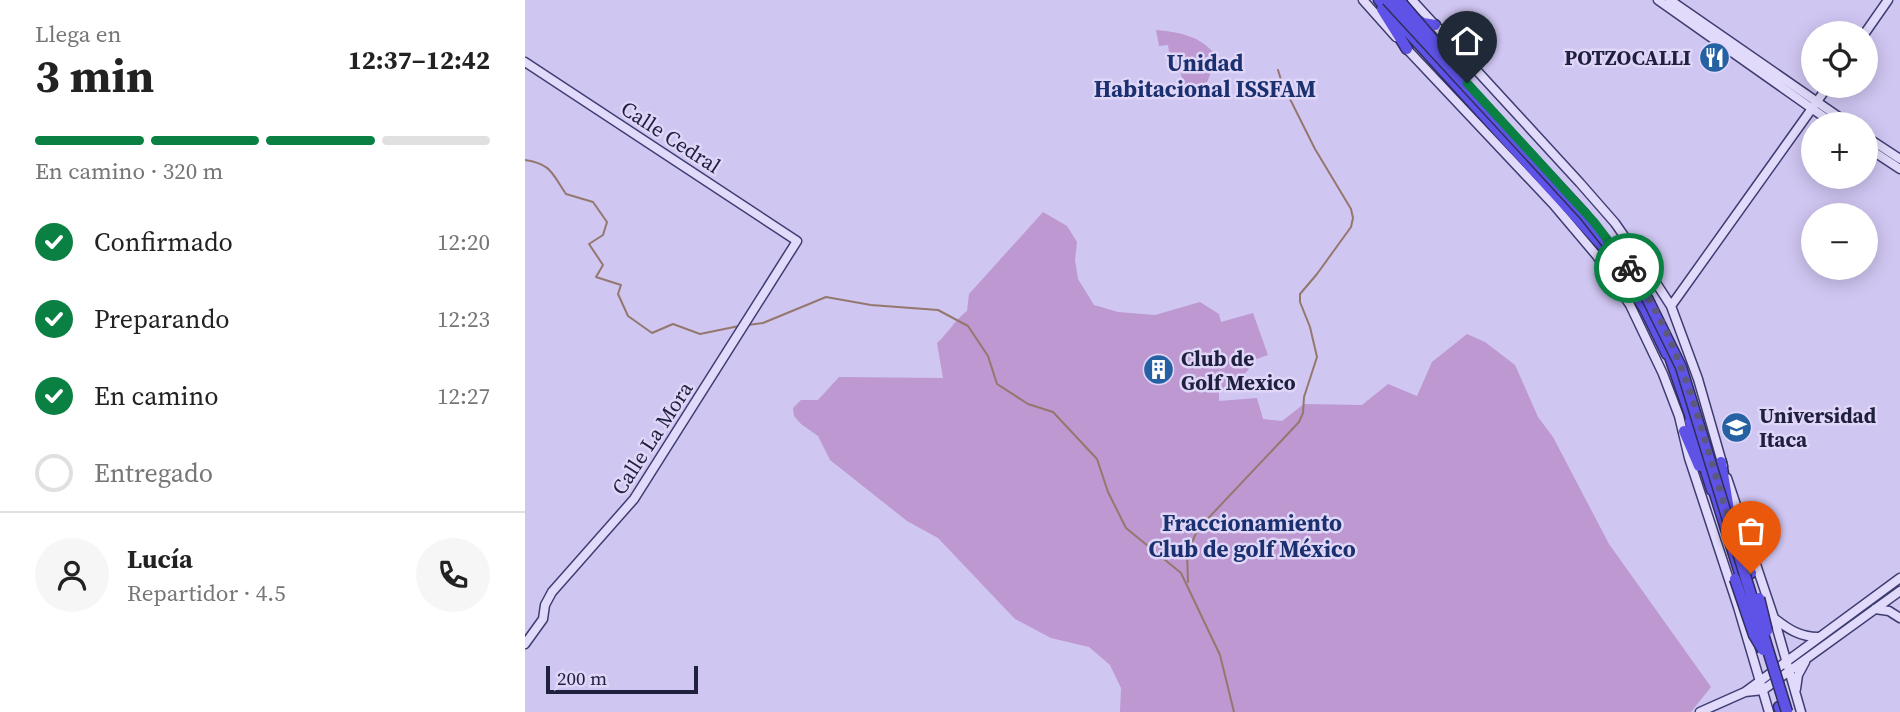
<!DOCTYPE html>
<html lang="es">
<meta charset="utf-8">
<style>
body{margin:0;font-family:"Source Serif 4",serif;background:#f6f6f6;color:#222;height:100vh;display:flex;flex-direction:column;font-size:26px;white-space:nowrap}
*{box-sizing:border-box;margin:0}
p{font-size:23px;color:#767676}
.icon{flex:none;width:38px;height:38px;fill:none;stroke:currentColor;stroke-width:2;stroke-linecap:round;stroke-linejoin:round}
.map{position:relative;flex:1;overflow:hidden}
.details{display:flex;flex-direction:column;background:#fff;width:525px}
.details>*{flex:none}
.fabs{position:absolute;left:1276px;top:21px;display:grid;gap:14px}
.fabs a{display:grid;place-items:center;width:77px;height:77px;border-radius:50%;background:#fff;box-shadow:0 4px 18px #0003;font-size:35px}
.scale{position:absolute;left:21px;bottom:18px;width:152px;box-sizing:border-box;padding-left:7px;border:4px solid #1f1f3e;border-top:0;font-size:19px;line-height:24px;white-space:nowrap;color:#1f1f3e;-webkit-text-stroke:5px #dfd6f8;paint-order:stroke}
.pin{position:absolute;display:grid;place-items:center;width:60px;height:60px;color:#fff;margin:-72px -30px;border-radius:50% 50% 50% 0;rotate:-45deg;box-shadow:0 0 7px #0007}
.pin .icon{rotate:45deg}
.courier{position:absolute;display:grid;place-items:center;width:70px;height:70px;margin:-35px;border:5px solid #0b8043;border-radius:50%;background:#fff;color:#222;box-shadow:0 2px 9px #0007}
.head em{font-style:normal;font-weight:700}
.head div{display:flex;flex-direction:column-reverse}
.head{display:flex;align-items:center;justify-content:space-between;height:119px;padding:0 35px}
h1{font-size:46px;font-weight:700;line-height:52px}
.bar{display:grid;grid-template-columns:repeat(4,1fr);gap:10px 7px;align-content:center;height:84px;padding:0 35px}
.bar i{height:9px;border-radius:5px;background:#e0e0e0}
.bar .selected{background:#0b8043}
.bar p{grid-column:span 4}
.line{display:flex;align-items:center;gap:18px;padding:0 35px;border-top:2px solid #e0e0e0}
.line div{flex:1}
.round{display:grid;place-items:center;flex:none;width:74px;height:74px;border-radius:37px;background:#f6f6f6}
ol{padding:0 35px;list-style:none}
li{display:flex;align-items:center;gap:21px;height:77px}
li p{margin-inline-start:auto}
li .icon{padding:7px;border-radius:50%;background:#0b8043;color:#fff;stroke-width:4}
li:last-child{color:#767676}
li i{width:38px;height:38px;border:4px solid #e0e0e0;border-radius:50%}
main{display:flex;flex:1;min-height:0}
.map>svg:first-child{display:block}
.green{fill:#bd98d1}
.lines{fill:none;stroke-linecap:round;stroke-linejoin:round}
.stream{stroke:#94786d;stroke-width:2}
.secondary-casing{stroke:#3e3d71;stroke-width:11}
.highway-casing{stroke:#2e2e5d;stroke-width:13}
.secondary{stroke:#e2dafb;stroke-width:8}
.highway{stroke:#5f52e6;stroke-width:10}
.highway-bridge-casing{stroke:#2e2e5d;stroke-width:13;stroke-linecap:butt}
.highway-bridge{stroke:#5f52e6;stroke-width:10}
.done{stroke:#5d597d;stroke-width:7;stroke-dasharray:0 12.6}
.route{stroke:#0b8043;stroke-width:9}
.labels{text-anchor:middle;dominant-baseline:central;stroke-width:5;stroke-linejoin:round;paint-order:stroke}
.poi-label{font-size:21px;font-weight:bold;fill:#1f1f3e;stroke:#dfd6f8;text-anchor:start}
.street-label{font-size:21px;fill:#1f1f3e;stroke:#dfd6f8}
.neighbourhood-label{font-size:23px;font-weight:bold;fill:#1b306e;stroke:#dfd6f8}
</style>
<main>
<section class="details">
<div class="head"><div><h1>3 min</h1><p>Llega en</p></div><em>12:37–12:42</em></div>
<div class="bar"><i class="selected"></i><i class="selected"></i><i class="selected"></i><i></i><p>En camino · 320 m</p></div>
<ol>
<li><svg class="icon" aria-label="check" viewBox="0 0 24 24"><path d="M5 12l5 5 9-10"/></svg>Confirmado<p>12:20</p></li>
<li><svg class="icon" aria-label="check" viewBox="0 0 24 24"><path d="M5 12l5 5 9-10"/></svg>Preparando<p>12:23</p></li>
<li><svg class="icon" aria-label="check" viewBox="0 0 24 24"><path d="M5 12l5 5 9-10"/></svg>En camino<p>12:27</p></li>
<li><i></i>Entregado</li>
</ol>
<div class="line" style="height:126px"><a class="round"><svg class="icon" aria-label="person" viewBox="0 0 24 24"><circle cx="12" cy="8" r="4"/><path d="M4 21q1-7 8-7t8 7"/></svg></a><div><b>Lucía</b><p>Repartidor · 4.5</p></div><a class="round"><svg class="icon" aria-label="phone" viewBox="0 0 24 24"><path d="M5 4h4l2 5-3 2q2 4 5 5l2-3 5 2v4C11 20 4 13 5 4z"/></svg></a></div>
</section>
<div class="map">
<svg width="1375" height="712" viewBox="0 0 1375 712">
<rect width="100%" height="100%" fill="#d0c6f2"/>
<!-- green -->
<path class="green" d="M631 30C652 32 673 35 688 52 686 77 685 87 661 99L653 58 644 52 643 45 634 46Z
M518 212 542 226 552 242 550 260 553 279 569 305 593 312 630 315 675 302 694 314 696 322 728 313 743 355 723 362 724 369C715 380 707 385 694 390V401L732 398 738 419 757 421 779 404 837 405 863 384 892 396 907 362 942 334 960 342 990 365 1013 417 1028 437 1084 544 1186 687 1166 712H595L596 688 585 665 564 647 526 638 490 619 413 538 382 521 305 460 293 436 276 424 269 416 268 408 276 400H293L314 377 418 378 412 343C424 332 429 321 442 311L444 294Z"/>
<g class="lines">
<!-- stream -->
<path class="stream" d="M0 160C27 164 27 174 41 194L68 202 82 222 78 235 64 244 78 265 71 277 96 285 93 294 103 316 127 333 148 324 175 334 214 326
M223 325 238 323 301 297 346 305 413 310 443 326 463 356 472 384 503 404 528 412 572 459 583 492 601 528 656 573 695 655 709 712
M663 582 662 553 673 529 774 422 778 413 779 397 792 357 785 327 775 302V294L792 274 826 227 828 218 826 209 790 149 757 83 753 70"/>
<defs>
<path id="secondary" d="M838 0 871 37
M887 0 1055 183 1090 223 1122 269 1146 306 1173 379 1198 466
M1133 0 1309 124
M1145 0 1324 124
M1340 33 1363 0
M880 47 1028 204 1072 256 1105 305 1138 374 1154 416 1164 458 1213 607 1244 712
M0 62 272 241 109 499 27 592 20 605 18 619 0 644
M1340 136 1375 159
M1340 146 1375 169
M1146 306 1303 86
M1202 478 1249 618 1276 712
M1350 609 1364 611 1375 618
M1249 618C1263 629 1275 637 1293 637
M1271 689 1273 675 1280 662
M1220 692 1238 690 1375 591
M1175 712 1220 692 1375 578"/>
<path id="highway" d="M854 0 1081 250 1120 309 1142 354
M857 9 882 49
M891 18 898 23 910 25
M1142 348 1169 426
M1165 421 1187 490
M1159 431 1174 466
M1196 462 1205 516
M1187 484 1218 583
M1215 552 1226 573
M1254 707 1256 712"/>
</defs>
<!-- secondary casing -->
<use href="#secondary" class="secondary-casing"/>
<!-- highway casing -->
<use href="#highway" class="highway-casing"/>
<!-- secondary -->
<use href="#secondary" class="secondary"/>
<!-- highway -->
<use href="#highway" class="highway"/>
<defs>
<path id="highway-bridge" d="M862 0 1059 214 1107 275 1123 300 1156 367 1262 712
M874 0 915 48
M1210 579 1229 635 1238 650
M1234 598 1242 631"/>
</defs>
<!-- highway-bridge casing -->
<use href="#highway-bridge" class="highway-bridge-casing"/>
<!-- highway-bridge -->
<use href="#highway-bridge" class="highway-bridge"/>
</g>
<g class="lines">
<!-- done -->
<path class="done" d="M1104 268C1160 345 1178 440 1207 529 1212 545 1220 558 1226 573"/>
<!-- route -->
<path class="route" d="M942 83 1069 222 1104 268"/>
</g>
<!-- icons -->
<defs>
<symbol id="restaurant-disc" viewBox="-11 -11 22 22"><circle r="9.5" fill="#2561a3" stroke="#dfd6f8"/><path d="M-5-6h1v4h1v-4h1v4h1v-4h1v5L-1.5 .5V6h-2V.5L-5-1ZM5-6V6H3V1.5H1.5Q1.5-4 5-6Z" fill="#fff"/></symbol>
<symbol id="building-disc" viewBox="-11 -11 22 22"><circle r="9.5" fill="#2561a3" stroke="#dfd6f8"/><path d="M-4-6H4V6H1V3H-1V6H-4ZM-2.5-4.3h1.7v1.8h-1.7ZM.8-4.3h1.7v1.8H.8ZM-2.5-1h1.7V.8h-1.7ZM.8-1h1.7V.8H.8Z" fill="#fff"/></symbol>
<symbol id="university-disc" viewBox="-11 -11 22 22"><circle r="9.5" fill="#2561a3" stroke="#dfd6f8"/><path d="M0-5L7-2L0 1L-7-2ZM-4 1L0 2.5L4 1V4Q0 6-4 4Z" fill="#fff"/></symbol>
</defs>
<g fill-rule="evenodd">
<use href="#restaurant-disc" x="1172" y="40" width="35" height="35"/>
<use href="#building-disc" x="616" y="352" width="35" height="35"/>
<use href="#university-disc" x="1194" y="410" width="35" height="35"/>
</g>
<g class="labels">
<!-- poi labels -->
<g class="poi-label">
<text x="1166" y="57" text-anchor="end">POTZOCALLI</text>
<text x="656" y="358">Club de<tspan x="656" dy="24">Golf Mexico</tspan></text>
<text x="1234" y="415">Universidad<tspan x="1234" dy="24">Itaca</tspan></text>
</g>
<!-- street labels -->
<g class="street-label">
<text transform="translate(146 137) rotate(33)">Calle Cedral</text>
<text transform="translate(127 438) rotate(-57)">Calle La Mora</text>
</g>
<!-- neighbourhood labels -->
<g class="neighbourhood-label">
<text x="680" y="63">Unidad<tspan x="680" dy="26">Habitacional ISSFAM</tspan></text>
<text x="727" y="523">Fraccionamiento<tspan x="727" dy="26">Club de golf México</tspan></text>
</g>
</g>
</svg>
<div class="fabs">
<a><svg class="icon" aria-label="locate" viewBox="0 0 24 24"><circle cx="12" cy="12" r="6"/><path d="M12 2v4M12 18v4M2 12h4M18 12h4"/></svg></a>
<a>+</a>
<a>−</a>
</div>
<div class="scale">200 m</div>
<div class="pin" style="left:1226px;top:573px;background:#ea580c"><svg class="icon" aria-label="bag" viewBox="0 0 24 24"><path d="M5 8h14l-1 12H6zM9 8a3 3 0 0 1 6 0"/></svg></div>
<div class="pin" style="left:942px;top:83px;background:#1f2937"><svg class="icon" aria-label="home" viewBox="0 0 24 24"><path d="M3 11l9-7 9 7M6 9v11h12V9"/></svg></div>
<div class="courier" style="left:1104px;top:268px"><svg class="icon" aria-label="bike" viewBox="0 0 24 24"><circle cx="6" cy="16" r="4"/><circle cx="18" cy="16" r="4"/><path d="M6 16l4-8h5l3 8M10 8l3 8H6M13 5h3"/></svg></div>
</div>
</main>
